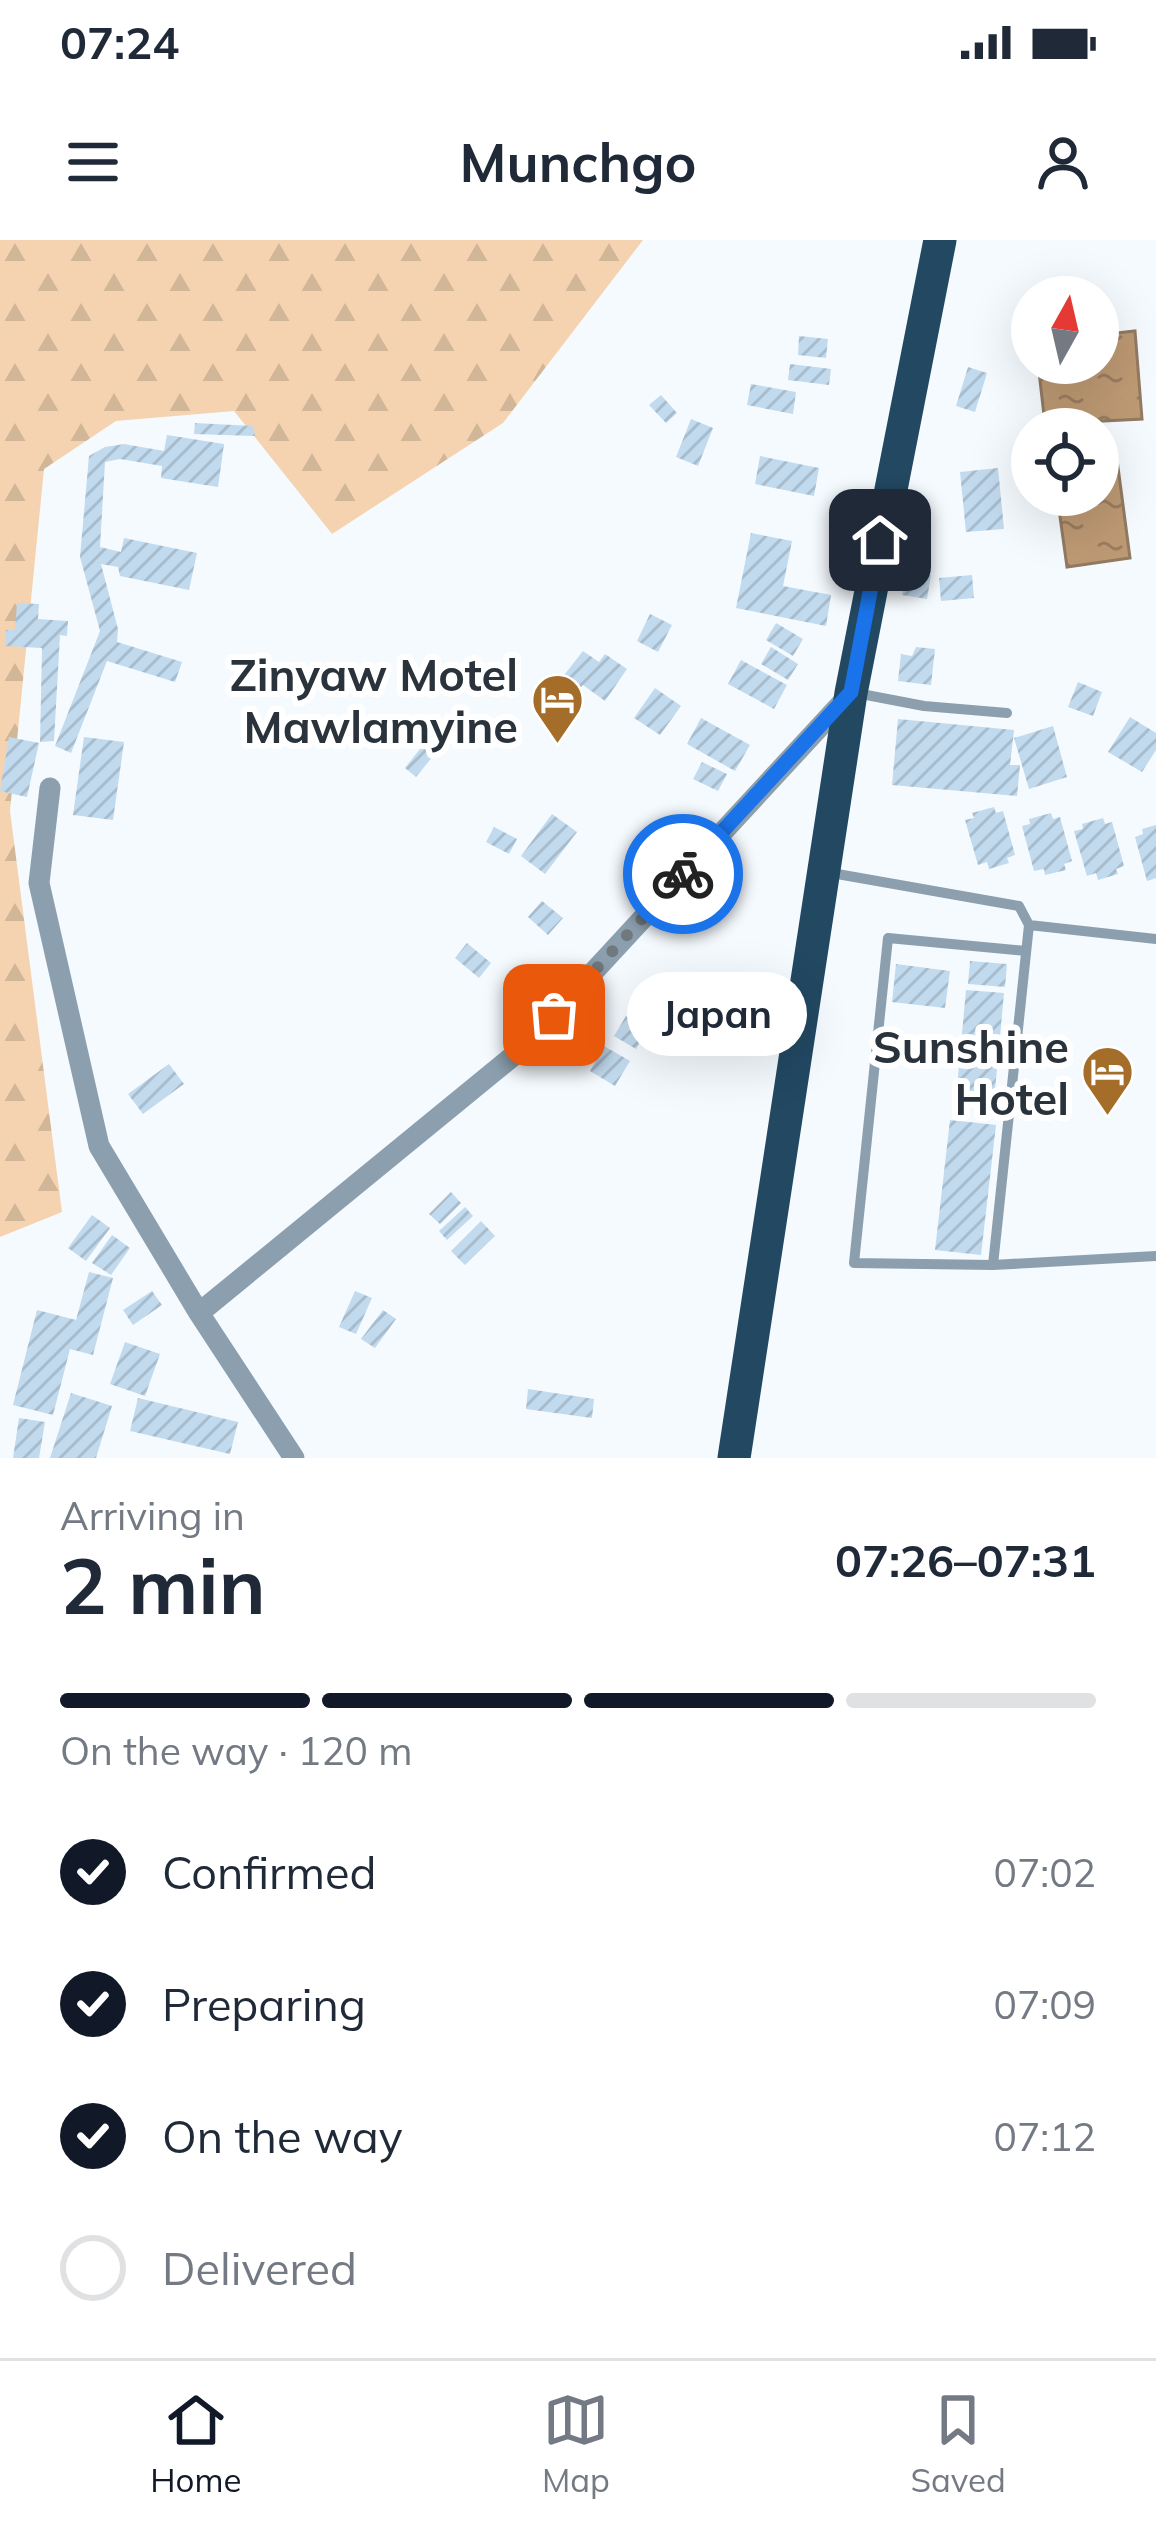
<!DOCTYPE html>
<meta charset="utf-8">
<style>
body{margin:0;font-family:Mulish,sans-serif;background:#f2f2f3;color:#1f2937;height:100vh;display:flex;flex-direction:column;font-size:45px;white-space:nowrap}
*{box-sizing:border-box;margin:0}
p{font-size:39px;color:#747a83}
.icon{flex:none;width:66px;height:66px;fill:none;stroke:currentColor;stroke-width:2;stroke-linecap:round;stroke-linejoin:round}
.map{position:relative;height:1218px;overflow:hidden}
.panel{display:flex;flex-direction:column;background:#fff;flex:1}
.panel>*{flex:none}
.needle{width:78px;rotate:8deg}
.controls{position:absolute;left:1011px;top:36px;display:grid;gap:24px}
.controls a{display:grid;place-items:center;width:108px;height:108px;border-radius:50%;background:#fff;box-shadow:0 12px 48px #0002;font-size:60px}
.pin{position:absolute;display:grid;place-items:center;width:102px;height:102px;color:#fff;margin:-51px;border-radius:24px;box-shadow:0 6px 18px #0006}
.courier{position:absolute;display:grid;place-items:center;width:120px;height:120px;margin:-60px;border:9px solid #1a73e8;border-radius:50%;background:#fff;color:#222;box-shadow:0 3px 15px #0007}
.bubble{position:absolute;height:84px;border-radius:42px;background:#fff;box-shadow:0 12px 48px #0002;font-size:39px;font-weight:700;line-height:84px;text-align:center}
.overview em{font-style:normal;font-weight:700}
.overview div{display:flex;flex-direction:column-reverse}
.overview{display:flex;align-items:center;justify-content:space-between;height:204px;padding:0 60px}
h1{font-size:78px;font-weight:700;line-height:90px}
.bar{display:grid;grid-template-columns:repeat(4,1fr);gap:18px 12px;align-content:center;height:144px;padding:0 60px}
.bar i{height:15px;border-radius:9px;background:#e0e1e3}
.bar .selected{background:#111827}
.bar p{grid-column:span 4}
ol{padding:0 60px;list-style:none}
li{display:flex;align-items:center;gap:36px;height:132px}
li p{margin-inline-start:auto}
li .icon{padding:12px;border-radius:50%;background:#111827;color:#fff;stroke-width:4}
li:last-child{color:#747a83}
li i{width:66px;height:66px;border:6px solid #e0e1e3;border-radius:50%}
.status{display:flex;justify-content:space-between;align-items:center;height:84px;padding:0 60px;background:#fff;direction:ltr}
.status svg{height:33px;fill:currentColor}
header{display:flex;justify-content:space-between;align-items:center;height:156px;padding:0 60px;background:#fff;font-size:54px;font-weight:700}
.tabs{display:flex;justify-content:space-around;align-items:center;height:168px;border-top:3px solid #e0e1e3;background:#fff;font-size:33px;color:#747a83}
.tabs a{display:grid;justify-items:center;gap:6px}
.tabs .selected{color:#111827}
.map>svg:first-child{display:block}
.forest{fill:url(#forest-firs)}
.water{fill:url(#water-ripples);stroke:#917a62;stroke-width:3}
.building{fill:url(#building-hatch)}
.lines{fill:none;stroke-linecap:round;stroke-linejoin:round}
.service{stroke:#8c9fae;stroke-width:10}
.minor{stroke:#8c9fae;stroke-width:21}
.trunk{stroke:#224862;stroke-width:33}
.done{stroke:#71797f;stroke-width:12;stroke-dasharray:0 21.6}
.route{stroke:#1a73e8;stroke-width:15}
.labels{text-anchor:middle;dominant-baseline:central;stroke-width:12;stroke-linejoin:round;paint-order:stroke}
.poi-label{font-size:45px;font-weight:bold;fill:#2a333b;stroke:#fff;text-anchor:end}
</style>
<div class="status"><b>07:24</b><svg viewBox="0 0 49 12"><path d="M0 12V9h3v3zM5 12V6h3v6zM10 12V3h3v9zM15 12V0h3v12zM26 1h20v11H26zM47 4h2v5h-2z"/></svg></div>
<header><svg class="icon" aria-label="menu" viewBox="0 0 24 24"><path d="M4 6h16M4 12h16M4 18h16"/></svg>Munchgo<svg class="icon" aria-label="person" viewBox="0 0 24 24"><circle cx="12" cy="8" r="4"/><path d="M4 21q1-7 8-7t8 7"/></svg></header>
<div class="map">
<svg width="1156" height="1218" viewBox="0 0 1156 1218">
<defs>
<pattern id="forest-firs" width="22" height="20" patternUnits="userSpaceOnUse" patternTransform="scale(3)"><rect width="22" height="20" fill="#f5d3b0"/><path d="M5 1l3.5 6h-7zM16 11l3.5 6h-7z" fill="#d2b698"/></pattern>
<pattern id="water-ripples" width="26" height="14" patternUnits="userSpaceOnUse" patternTransform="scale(3)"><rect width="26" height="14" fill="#bd9973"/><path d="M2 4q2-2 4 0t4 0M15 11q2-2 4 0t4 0" fill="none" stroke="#9a7d60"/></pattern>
<pattern id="building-hatch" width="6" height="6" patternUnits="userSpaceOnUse" patternTransform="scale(3)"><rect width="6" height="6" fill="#c2daee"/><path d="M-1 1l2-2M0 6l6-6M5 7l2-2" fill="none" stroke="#a7bccd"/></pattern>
</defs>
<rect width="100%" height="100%" fill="#f5fafe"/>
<!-- forest -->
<path class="forest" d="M0 0H643L503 183 332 294 234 171 116 181 44 229 10 571 62 972 0 997Z"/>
<!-- water -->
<path class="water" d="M1135 91 1142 179 1045 184 1038 123H1098V95Z
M1116 212 1130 318 1067 327 1057 255H1098V214Z"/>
<!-- building -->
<path class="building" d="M799 96 828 99 826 118 798 115Z
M790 124 831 129 829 145 788 140Z
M968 127 987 133 975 172 956 166Z
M751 144 796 152 793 174 747 165Z
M661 155 677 173 666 183 649 165Z
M691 179 713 188 698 226 676 217Z
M195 183 253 186 255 196 194 194Z
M167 195 224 204 218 247 161 238 162 226 120 219 105 222 100 307 121 312 124 298 197 313 189 350 120 336 118 327 101 324 118 389 117 402 182 422 175 442 107 421 71 513 55 506 100 391 80 317 89 216 105 207 124 204 164 211Z
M760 216 819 228 814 256 755 244Z
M998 228 1004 289 966 292 960 232Z
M751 293 792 301 783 346 831 355 826 386 736 368Z
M907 330 931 335 927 359 902 355Z
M972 335 974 358 941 361 939 338Z
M17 363 39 364 38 379 68 381 67 396 60 395 54 501 40 502 42 408 5 406 6 390H15Z
M650 374 672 385 658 412 637 401Z
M776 383 803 399 793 416 766 400Z
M771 407 798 424 788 440 761 424Z
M916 407 935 409 931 445 898 441 901 414 912 416Z
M583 411 599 422 605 414 627 429 605 461 583 445 570 460 554 448Z
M741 420 787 445 774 469 728 444Z
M1078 442 1102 452 1093 476 1068 467Z
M655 448 681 466 660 495 634 478Z
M1130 477 1156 493V510L1142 532 1108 512Z
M701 478 750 505 735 531 687 504Z
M898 479 1014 490 1010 525H1020L1017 556 892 545Z
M1053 486 1067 537 1029 549 1014 498Z
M9 497 39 503 27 557 0 551Z
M84 497 124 502 113 580 73 575Z
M423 505 434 515 416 537 405 528Z
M702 522 727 534 718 551 693 539Z
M994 567 996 573 1003 571 1015 615 1007 618 1009 623 989 629 987 622 978 625 965 580 974 578 972 573Z
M1051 573 1053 579 1060 577 1072 621 1064 624 1066 630 1045 635 1044 629 1034 631 1022 586 1030 584 1029 579Z
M552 574 577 592 545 634 521 616Z
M1103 578 1105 584 1112 582 1124 626 1116 629 1118 634 1098 640 1096 633 1087 636 1074 591 1083 589 1082 584Z
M1156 585V638L1147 641 1135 597 1143 594 1142 589Z
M494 587 517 599 509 614 486 602Z
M542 661 563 678 548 695 528 677Z
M467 703 491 723 479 738 455 718Z
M970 721 1007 724 1005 747 968 744Z
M896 724 950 731 945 768 892 762Z
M966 750 1004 753 994 861 956 858Z
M626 776 648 790 636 809 614 796Z
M604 806 630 821 615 846 590 831Z
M169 824 184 844 143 874 128 854Z
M950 880 996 885 981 1015 935 1010Z
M451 952 461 963 440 984 429 974Z
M465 967 473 976 447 1000 439 991Z
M92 975 110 988 86 1021 68 1008Z
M481 981 495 996 465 1025 451 1011Z
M112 995 130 1008 111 1035 92 1023Z
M89 1032 113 1038 93 1115 70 1109 53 1175 13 1165 37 1070 76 1080Z
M152 1051 162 1065 133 1085 123 1070Z
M355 1051 372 1058 356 1094 339 1087Z
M383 1070 396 1079 375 1108 361 1099Z
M125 1102 160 1114 145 1156 110 1144Z
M528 1149 594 1159 592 1178 526 1169Z
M71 1153 112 1166 96 1218H50Z
M138 1158 238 1182 230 1214 130 1191Z
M19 1178 45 1182 39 1218H13Z"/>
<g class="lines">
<!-- service -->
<path class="service" d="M856 453 924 466 1007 473
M826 632 1019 666 1029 685 993 1025
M1029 685 1156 699
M1026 711 888 698 854 1023 993 1025 1156 1016"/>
<!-- minor -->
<path class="minor" d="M50 548 39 643 99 906 199 1073 294 1218
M199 1073 524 807 851 453"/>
<!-- trunk -->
<path class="trunk" d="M734 1218 851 453 940 0"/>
</g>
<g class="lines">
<!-- done -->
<path class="done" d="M554 775 683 634"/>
<!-- route -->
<path class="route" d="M683 634 851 452 880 300"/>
</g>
<!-- icons -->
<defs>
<symbol id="hotel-pin" viewBox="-11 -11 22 30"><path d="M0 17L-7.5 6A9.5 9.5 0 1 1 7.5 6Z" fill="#a46d29" stroke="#fff"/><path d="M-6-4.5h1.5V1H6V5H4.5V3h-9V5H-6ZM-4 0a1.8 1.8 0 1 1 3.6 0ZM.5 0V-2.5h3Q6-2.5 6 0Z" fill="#fff"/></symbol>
</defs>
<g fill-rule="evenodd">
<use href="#hotel-pin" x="528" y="430" width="59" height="81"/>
<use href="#hotel-pin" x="1078" y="802" width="59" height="81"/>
</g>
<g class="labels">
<!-- poi labels -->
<g class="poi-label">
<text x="518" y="434">Zinyaw Motel<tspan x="518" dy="52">Mawlamyine</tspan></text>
<text x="1069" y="806">Sunshine<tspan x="1069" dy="52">Hotel</tspan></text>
</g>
</g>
</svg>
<div class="controls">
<a><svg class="needle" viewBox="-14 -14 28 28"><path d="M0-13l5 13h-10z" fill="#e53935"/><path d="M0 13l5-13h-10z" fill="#747a83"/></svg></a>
<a><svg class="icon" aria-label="locate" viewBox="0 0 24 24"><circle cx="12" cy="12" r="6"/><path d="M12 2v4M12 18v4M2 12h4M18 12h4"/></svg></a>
</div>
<div class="pin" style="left:554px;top:775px;background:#ea580c"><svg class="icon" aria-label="bag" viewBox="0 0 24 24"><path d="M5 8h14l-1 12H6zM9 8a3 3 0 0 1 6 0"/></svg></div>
<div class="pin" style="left:880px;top:300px;background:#1f2937"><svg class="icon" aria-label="home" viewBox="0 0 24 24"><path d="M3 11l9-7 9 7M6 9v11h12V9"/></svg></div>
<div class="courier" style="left:683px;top:634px"><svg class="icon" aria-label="bike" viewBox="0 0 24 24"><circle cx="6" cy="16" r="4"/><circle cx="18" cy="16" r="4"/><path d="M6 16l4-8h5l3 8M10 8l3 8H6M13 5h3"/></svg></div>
<div class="bubble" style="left:627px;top:732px;width:180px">Japan</div>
</div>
<section class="panel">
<div class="overview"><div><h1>2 min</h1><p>Arriving in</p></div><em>07:26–07:31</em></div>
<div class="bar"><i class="selected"></i><i class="selected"></i><i class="selected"></i><i></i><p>On the way · 120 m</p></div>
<ol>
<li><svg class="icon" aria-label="check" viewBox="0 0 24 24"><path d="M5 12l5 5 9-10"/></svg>Confirmed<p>07:02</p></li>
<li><svg class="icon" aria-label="check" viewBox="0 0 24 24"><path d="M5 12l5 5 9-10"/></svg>Preparing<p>07:09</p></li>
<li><svg class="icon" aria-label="check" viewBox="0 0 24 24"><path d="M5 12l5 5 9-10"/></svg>On the way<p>07:12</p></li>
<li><i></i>Delivered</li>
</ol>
</section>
<nav class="tabs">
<a class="selected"><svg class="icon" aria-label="home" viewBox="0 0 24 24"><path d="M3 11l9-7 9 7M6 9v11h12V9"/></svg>Home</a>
<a><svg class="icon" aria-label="map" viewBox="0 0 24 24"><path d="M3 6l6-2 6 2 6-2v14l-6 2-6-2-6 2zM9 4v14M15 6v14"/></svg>Map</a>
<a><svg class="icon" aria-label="saved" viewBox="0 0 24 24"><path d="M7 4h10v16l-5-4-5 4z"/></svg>Saved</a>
</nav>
